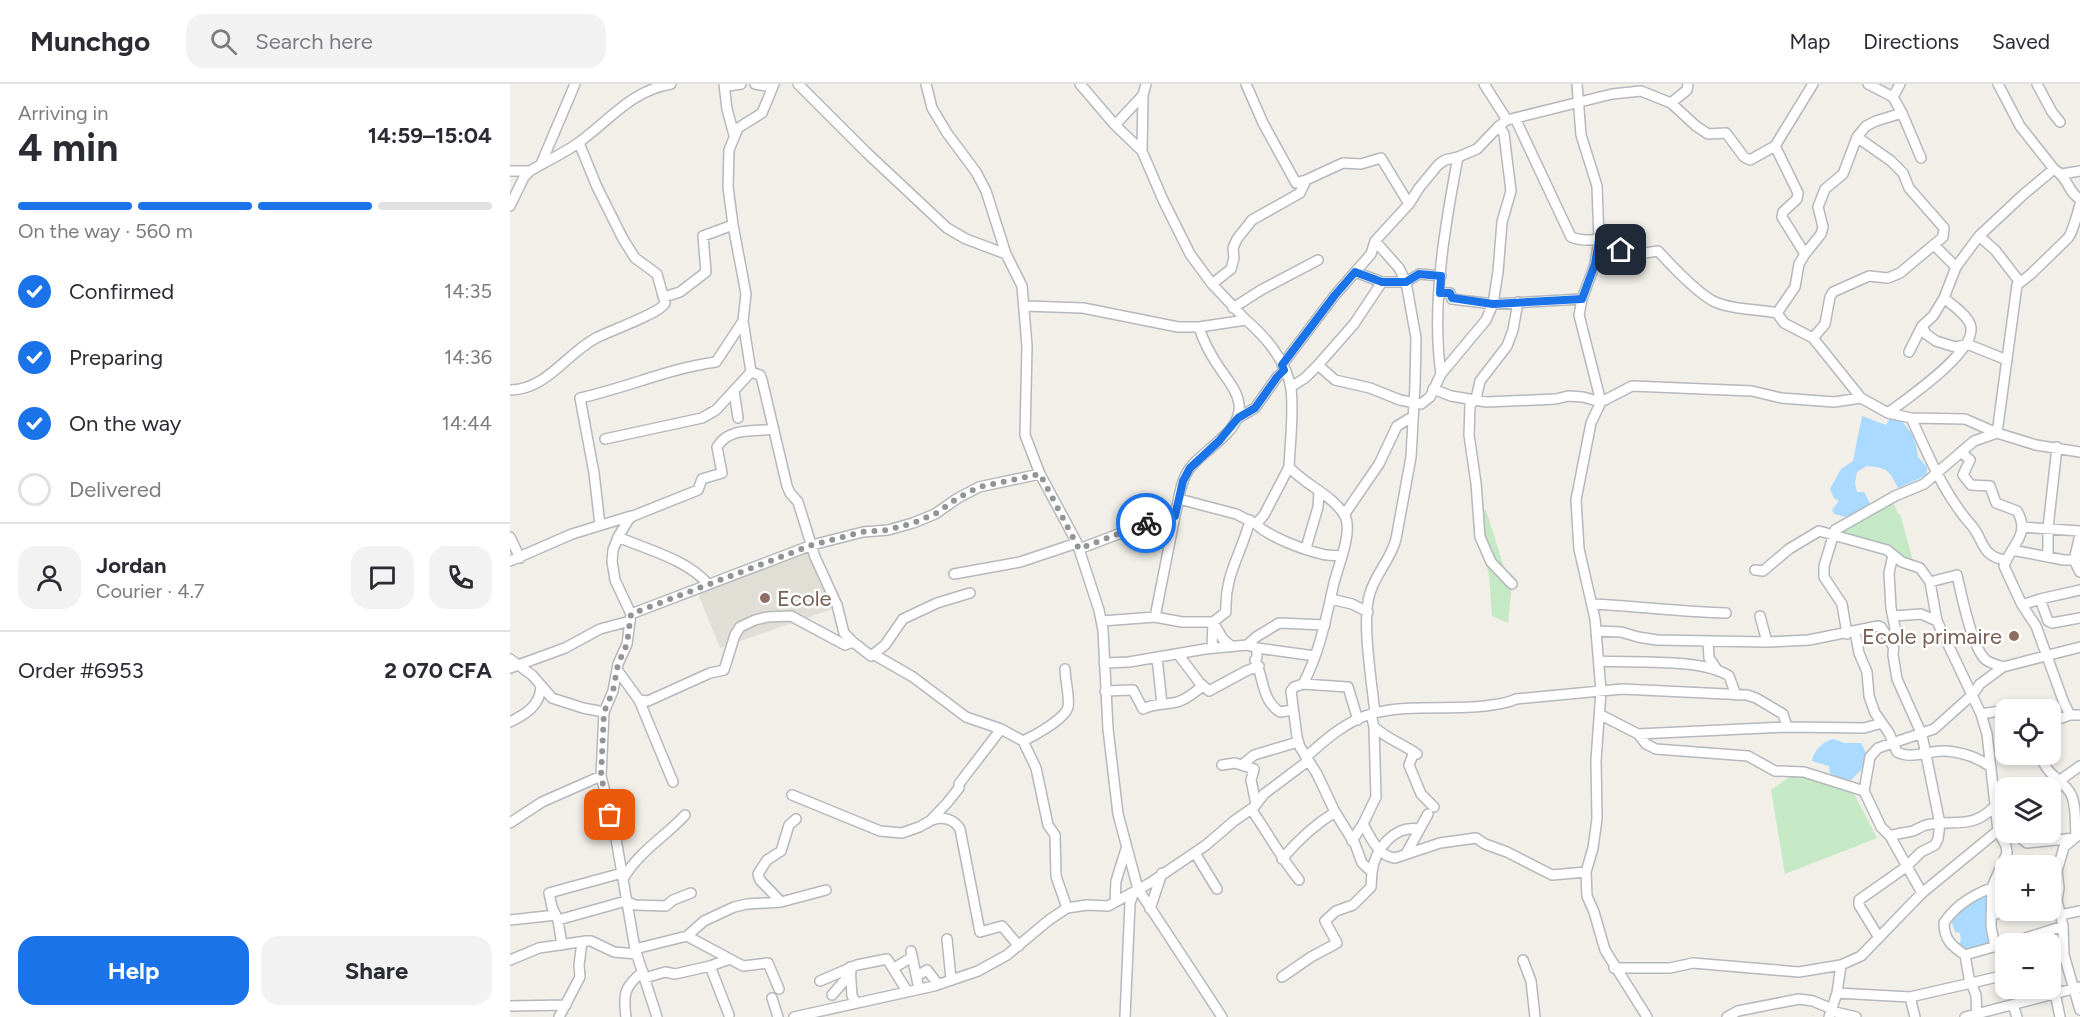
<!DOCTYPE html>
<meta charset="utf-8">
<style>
body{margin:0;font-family:Figtree,sans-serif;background:#f2f2f3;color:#2b2b33;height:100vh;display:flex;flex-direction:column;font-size:22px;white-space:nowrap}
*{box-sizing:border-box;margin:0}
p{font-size:20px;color:#7c7c81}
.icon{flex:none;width:33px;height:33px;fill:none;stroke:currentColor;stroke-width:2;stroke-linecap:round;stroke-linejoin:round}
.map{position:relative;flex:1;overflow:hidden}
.drawer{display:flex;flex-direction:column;background:#fff;width:510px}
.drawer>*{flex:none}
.tools{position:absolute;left:1485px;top:615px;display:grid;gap:12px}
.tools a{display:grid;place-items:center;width:66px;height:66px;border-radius:12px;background:#fff;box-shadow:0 3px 9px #0003;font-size:30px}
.pin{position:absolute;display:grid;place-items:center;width:51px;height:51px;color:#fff;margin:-26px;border-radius:12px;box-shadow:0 3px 9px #0006}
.courier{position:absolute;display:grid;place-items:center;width:60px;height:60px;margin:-30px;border:4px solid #1a73e8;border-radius:50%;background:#fff;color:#222;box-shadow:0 2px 8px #0007}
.summary em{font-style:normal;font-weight:700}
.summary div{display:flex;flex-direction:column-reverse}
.summary{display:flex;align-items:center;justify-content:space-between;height:102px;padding:0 18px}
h1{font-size:39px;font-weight:700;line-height:45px}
.bar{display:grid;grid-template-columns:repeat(4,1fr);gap:9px 6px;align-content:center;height:72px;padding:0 18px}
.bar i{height:8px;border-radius:4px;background:#e1e1e2}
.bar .on{background:#1a73e8}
.bar p{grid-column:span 4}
.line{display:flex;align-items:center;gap:15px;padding:0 18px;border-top:2px solid #e1e1e2}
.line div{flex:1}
.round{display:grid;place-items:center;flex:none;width:63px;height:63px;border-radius:18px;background:#f2f2f3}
ol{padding:0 18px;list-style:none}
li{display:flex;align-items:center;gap:18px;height:66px}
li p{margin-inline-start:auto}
li .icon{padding:6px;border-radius:50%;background:#1a73e8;color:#fff;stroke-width:4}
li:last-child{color:#7c7c81}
li i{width:33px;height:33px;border:3px solid #e1e1e2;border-radius:50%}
.action{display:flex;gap:12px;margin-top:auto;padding:12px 18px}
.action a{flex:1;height:69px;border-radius:18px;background:#1a73e8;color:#fff;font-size:24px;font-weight:700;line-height:69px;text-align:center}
.action a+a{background:#f2f2f3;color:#2b2b33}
header{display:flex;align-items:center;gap:36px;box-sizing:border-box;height:84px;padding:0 30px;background:#fff;border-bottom:2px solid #e1e1e2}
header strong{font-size:28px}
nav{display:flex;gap:33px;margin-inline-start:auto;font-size:21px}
.search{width:420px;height:54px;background:#f2f2f3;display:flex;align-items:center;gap:15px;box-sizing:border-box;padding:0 21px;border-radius:18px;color:#7c7c81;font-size:22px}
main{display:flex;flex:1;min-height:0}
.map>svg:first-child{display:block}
.education{fill:#e1ded6}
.green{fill:#c5e8c5}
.water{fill:#aadaff}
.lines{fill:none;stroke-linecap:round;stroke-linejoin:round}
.minor-casing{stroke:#b5b8bc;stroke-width:12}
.minor{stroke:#fff;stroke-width:9}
.done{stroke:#929495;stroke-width:6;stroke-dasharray:0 10.8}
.route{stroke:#1a73e8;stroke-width:8}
.education-dot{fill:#8d6e63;stroke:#fff;stroke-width:2}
.labels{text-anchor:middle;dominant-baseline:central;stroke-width:5;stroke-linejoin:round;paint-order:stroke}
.education-label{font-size:22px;fill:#785e54;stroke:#fff;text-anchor:start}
</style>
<header>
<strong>Munchgo</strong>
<div class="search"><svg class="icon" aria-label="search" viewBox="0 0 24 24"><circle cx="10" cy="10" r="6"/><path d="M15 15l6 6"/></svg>Search here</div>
<nav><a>Map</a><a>Directions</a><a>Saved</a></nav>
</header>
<main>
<section class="drawer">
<div class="summary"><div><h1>4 min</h1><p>Arriving in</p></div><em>14:59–15:04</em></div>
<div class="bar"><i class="on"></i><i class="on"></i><i class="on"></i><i></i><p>On the way · 560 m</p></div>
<ol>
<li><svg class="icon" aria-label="check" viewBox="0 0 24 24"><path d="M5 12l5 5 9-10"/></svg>Confirmed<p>14:35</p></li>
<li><svg class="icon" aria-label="check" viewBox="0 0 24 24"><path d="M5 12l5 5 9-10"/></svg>Preparing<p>14:36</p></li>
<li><svg class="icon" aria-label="check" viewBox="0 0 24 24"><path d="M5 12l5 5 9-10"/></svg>On the way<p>14:44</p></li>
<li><i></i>Delivered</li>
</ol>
<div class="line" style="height:108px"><a class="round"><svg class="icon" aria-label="person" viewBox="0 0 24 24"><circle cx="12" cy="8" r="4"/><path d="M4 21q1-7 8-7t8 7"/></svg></a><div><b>Jordan</b><p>Courier · 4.7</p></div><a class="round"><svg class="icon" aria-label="chat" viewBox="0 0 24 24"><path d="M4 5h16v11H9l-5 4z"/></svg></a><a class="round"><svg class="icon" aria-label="phone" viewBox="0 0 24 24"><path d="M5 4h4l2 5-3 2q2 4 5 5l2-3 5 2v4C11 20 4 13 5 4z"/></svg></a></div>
<div class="line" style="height:78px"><div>Order #6953</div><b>2 070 CFA</b></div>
<div class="action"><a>Help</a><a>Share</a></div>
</section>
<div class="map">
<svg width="1570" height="933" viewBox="0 0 1570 933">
<rect width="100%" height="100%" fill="#f1efe8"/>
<!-- education -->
<path class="education" d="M297 466 325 524 210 564 187 507Z"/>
<!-- green -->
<path class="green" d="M1382 415 1388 430H1390L1404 480 1383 466 1327 447Z
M976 426 995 487 1002 500 998 539 982 532 979 492 965 428Z
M1291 685 1342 706 1367 754 1275 790 1261 706Z"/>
<!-- water -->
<path class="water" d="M1352 332 1376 341 1380 334 1391 336 1402 350 1406 361 1408 373 1417 383V391L1388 404C1379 386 1378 384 1357 382L1347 388 1345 399 1347 408H1354L1360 419 1340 434 1324 430 1322 426 1329 417 1324 414 1320 405 1331 385 1343 377Z
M1324 655 1334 659H1351L1357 671 1351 686 1341 696 1330 695 1320 689 1319 682 1302 677C1304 666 1313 657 1324 655Z
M1477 809 1480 863 1451 865 1449 861 1451 856 1450 849 1445 848 1442 839 1444 828Z"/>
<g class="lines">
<defs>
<path id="minor" d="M214 0 217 25 224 51
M214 0 218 2 231 0
M245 0 262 3
M288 0 356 68 437 144 456 155 496 170
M416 0 422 24 437 49 466 88 476 107 496 170 512 202 517 262 515 351 530 390 567 459 589 526 593 546 598 645 608 730 628 805 712 933
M570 0 605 41 632 67 653 116 680 170 702 200 736 236
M736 0 753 39 786 99 796 96 833 79 851 80 871 74 899 120
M974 0 997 36
M1067 0 1071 51 1087 102 1089 156 1085 180 1072 215 1069 231 1091 318 1081 339 1066 416 1069 465 1085 535 1091 607 1086 676 1087 735 1083 764 1076 788 1077 812 1084 828 1095 866 1137 933
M1488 0 1510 42 1544 85
M1527 0 1542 28 1550 38
M1383 13 1390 0
M1161 19 1177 6 1178 0
M1392 29 1411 74
M1005 34 1061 153C1076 159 1090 155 1104 151L1107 153 1111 166 1135 169 1148 167C1160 180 1188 209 1203 217 1222 226 1247 225 1267 229
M605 41 633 11
M1265 62 1303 0
M632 67 633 11 636 0
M31 80 65 0
M0 87H20
M1552 90 1570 87
M0 122 14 93 20 87C36 77 53 70 68 59 99 37 120 7 161 0
M1469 152 1485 166 1509 197
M865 157 889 184 896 198 906 254 905 301 901 373 886 455C881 475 866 489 860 509 851 535 862 600 865 629
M1425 162 1446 183
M1295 170 1311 150 1313 143 1308 123 1315 105 1333 90 1347 53 1356 42 1366 37 1392 29 1383 13 1358 0
M845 188 872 198
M702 200 721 185 724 174 723 164 727 155 742 136 790 109 796 96
M930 209H940L942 215 983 220 1072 215
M154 213 170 208 196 188 193 152 223 141 218 103 219 66 228 44 252 29 264 0
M515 222 573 224 668 243H689
M723 224 751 206 808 176
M1412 242 1416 250 1426 257 1445 263 1457 260 1497 276
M1303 254 1315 240 1320 213 1323 208 1359 192 1378 194 1390 189 1433 153 1434 144 1399 104 1393 89 1381 77 1347 53
M1399 268 1412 242 1423 232 1434 214 1446 183 1469 152 1514 110 1544 85C1559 94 1558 109 1570 115
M772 281 825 211 861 170 865 157 899 120 909 104 928 81 935 76 948 73 967 65 989 42 997 36 1102 10 1131 7 1161 19 1186 42 1198 50 1216 49 1234 73 1240 76 1265 62 1288 109 1287 115 1273 128 1272 133 1295 170 1289 180 1285 203 1267 229 1274 239 1303 254 1351 314
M808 281 844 240 872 198H896L909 190 931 192
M931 290C921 222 935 141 948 73
M781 303 795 294 808 281 825 296 860 304 890 316 911 320 920 313 931 290 976 236 983 220 988 188 992 138 1001 107 994 50 989 42
M923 305 941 312 977 318 1046 315 1058 312 1073 313 1091 318 1122 302 1242 307 1271 314 1324 318 1351 314 1378 329 1401 334 1455 335 1487 349 1526 361 1570 368
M0 306C36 306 56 270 86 254 99 247 151 229 155 219L147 190 125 174 113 155 87 103 69 59
M224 307 228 334
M1378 329C1396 315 1471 265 1460 240 1456 230 1442 221 1434 214
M728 334 745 324 767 293 774 287
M1401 334C1419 372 1434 411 1462 442 1474 456 1471 473 1496 476
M95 355 192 334 206 326 241 288
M1451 368 1460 376 1453 391 1461 401 1480 402 1486 419 1507 427C1521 451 1501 461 1494 482L1512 521 1526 542 1554 619 1560 631H1570
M669 415 726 430 746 440 754 431 779 383
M834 431 869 380 887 342 902 333
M746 440C759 453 794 466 812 470 818 472 825 471 831 472
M90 441 84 389 70 314C116 304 160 284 206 278L233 237
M1512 443 1570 447
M1570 451 1564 476 1570 488
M0 453 10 474
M108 453C138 466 176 475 198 500
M796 464 808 423 809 407
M569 465 645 436 665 432C669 416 670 397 680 384 694 365 733 347 729 320 727 305 715 293 707 280 699 268 693 257 689 243L736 236C756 253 777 278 781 305 784 330 780 358 779 383 795 401 823 411 835 432 843 448 828 482 824 499 816 534 810 568 793 600L784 603 781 607 787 653 790 663 807 690 825 728 845 760 852 779 862 788 861 803 843 821 826 827 815 837 827 859 801 873 772 893
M1502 466 1554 476H1570
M1538 473V444L1547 363
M0 477 62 450 121 432
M1245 486 1253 487 1279 465 1309 447 1377 466 1392 478 1410 484 1420 498 1427 537 1471 630 1477 650 1488 747 1496 762 1497 769 1482 803 1481 842 1485 863
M444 490 510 478 567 459
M1420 498 1447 491C1451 509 1462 565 1476 576 1480 579 1488 581 1493 583
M1002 500 981 478 970 453 966 399 959 351 960 321 966 315 970 297 997 262 1003 246 1008 218
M821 515 842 520 858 528
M1530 515 1538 537 1542 539 1570 534
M1082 520C1127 522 1171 528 1216 529
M1512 521 1530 515 1570 506
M121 530 302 461 353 448 378 446 403 439 425 430 448 414 469 403 530 390
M1250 532 1257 558
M1384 532 1411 530 1427 537
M645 533 672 538H703L713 555 721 562
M592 537 645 533 665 432
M1086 547 1111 548 1128 553 1147 556 1257 558 1299 556 1368 542 1371 543 1383 562
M1345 548 1349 569 1357 588 1359 612 1365 629 1379 649 1387 668C1402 676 1419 666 1435 667 1452 668 1467 673 1481 683
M1337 550 1332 520 1314 493V482L1325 446 1385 412 1414 400 1464 357 1487 349 1507 201 1521 190 1558 154C1562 149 1568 128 1570 120
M1198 557 1199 574 1208 587
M343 558 361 572 375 561 393 535 427 519 460 509
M737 561 746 553 769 539 815 541
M702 564 703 538 716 528C714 491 732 469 740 436
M747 564V573L745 576C754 593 751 616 770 628L783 626
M363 570 403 593 456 633 491 645 513 657C524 652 555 635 558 623 560 614 555 596 555 585
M668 570 689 598 699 607 736 587 749 582
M647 574 652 620
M0 575 22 591 42 614 73 624 94 628
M1089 577C1122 579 1192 574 1219 592L1226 611
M594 579 619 578 695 565 737 561 747 564 805 572
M0 584 55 564 90 545 120 537
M108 587 129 616 138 617 200 589 214 586 225 551 230 543 245 536 257 533 281 532 335 561 343 558 334 549 327 521 305 473 288 418 280 409 277 402 252 296 250 291 241 288 233 237 236 210 223 141
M793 600 838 603 848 636
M595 607 623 606 633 625C644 619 655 621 667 618 678 615 684 608 693 602
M129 616 163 698
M1471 630 1496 626
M1091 631 1128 650 1277 643 1354 644 1372 639
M0 638C16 630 31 621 31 601
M1540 638 1560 631
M864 643C879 656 891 659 907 670
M1128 650 1136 660 1146 665 1238 672 1265 687 1294 688 1354 707 1371 743 1380 752 1412 809
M513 657 526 684 538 741 545 751 546 792 557 824
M904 668 899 681 911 710 924 723
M1530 670C1537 692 1547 691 1559 707 1567 717 1565 741 1566 753L1554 763 1547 787 1549 804 1547 816 1553 842 1554 871 1570 926
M796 673C814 657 836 637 861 630 897 620 938 626 975 622 987 620 996 620 1006 615L1112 605 1237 611 1246 614 1273 630 1277 643
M712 681 725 679 744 685 741 696 746 720
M732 681 744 671 788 658
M1539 704 1570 682
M1354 707 1360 673 1368 664 1424 645 1462 611 1470 600 1493 583 1570 563
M282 711 370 747 392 749 409 743 420 737 437 719 449 704V700L455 692 491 645
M741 725C758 749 771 774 789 796
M422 736C433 732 444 735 450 745L470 848 492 842 509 862
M0 739 32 718 91 692
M853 740C861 754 868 772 885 774L930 759 966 754 975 760 997 768 1042 791 1076 788
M1509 748 1512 755 1517 759 1565 754
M1380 752C1388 749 1395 749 1403 747 1408 745 1412 742 1416 741 1445 735 1461 746 1484 723
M842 757 853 740 866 713 864 643 861 630
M685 769 707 805
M896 770 918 730
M772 775C788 756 804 741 825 728
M862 788C865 765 884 741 909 745
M113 795C129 767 154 754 175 731
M271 818 250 796 248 790 257 776 271 767 279 741 286 735
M605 818 606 797 616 765
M640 825 652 789
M1481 831 1504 826
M1550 831 1570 827
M0 836 46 831
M48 836 116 817 125 821 156 822 163 816 181 809
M177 852 194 837 224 823 237 820 271 818 316 806
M1368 852 1349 821V816L1396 783 1411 768 1425 761 1428 755 1430 740 1412 651 1387 595 1383 571 1385 544 1381 524 1379 489 1383 471
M437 855 441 895
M1497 860 1553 842
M52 861 48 836 42 823 39 809 112 789
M125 865 177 852 233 882 258 879 269 905
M401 867 409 905
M1455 871 1490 861
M1540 874 1554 871
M0 876 29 864 76 857H81L104 868 127 870
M1013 876 1021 897 1025 933
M200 882 219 931
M340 883 342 912 346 918
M384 884 402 873
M1104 884H1160L1183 879 1289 888 1331 881 1351 872 1412 809 1496 740
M407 892 417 886 428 900
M135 894 155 888 165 890 200 882 220 875
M310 897 347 881 377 875 397 907
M1516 904 1521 916
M1327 909 1400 913 1496 891
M1545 909 1550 933
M322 911 341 889
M1400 913 1405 933
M262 914 268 933
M1503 921 1507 933
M0 922 56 921
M1321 927 1346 933
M49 933 70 893 69 881 72 858
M116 933C113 911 114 902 133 888
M147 933 125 865 105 749 91 692 94 628 103 607 108 580 117 560 121 530 105 496 102 477 103 466 108 453 119 435 123 432 188 406 192 395 212 389 207 363C219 343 243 348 264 345
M284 933 424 902 468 887 497 871 539 836 557 824 577 821 598 822 640 799 696 761 724 737 744 723 754 710 798 677
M615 933 620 819 624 808
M1217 933 1228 927 1289 915 1303 917 1322 925
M1319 933 1327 909 1331 881
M1455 933 1570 903
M1467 933 1466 911 1459 894 1455 871C1442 862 1434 856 1434 839 1447 818 1472 806 1496 799"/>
</defs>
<!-- minor casing -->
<use href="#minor" class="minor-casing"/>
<!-- minor -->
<use href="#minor" class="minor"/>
</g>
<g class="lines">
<!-- done -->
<path class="done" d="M100 731 91 692 94 628 103 607 108 580 117 560 121 530 302 461 352 448 378 446 403 439 425 430 448 414 469 403 530 390 569 465 636 439"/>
<!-- route -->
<path class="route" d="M636 439 665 432 673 397 680 384 709 357 728 334 745 324 767 293 774 286 772 281 825 211 845 188 872 198H896L909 190 931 192 930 209H940L942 214 983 220 1072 215 1085 180 1089 156 1104 151 1107 153 1111 166"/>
</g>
<!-- markers -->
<g class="education-dot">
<circle cx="255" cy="514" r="6"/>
<circle cx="1504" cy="552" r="6"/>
</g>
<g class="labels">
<!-- education labels -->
<g class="education-label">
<text x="267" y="514">Ecole</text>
<text x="1492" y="552" text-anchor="end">Ecole primaire</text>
</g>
</g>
</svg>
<div class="tools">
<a><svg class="icon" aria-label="locate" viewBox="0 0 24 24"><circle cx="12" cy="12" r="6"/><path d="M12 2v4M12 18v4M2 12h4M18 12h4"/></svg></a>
<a><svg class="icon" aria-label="layers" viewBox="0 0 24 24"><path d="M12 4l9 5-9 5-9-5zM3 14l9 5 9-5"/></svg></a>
<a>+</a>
<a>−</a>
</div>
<div class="pin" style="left:100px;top:731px;background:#ea580c"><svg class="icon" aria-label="bag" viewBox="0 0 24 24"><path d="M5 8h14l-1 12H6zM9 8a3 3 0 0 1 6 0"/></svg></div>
<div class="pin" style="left:1111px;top:166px;background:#1f2937"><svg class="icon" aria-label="home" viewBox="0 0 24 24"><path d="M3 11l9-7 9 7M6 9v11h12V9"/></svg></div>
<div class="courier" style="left:636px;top:439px"><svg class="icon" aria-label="bike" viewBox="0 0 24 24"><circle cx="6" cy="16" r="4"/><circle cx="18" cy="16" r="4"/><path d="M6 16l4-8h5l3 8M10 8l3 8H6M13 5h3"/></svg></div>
</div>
</main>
